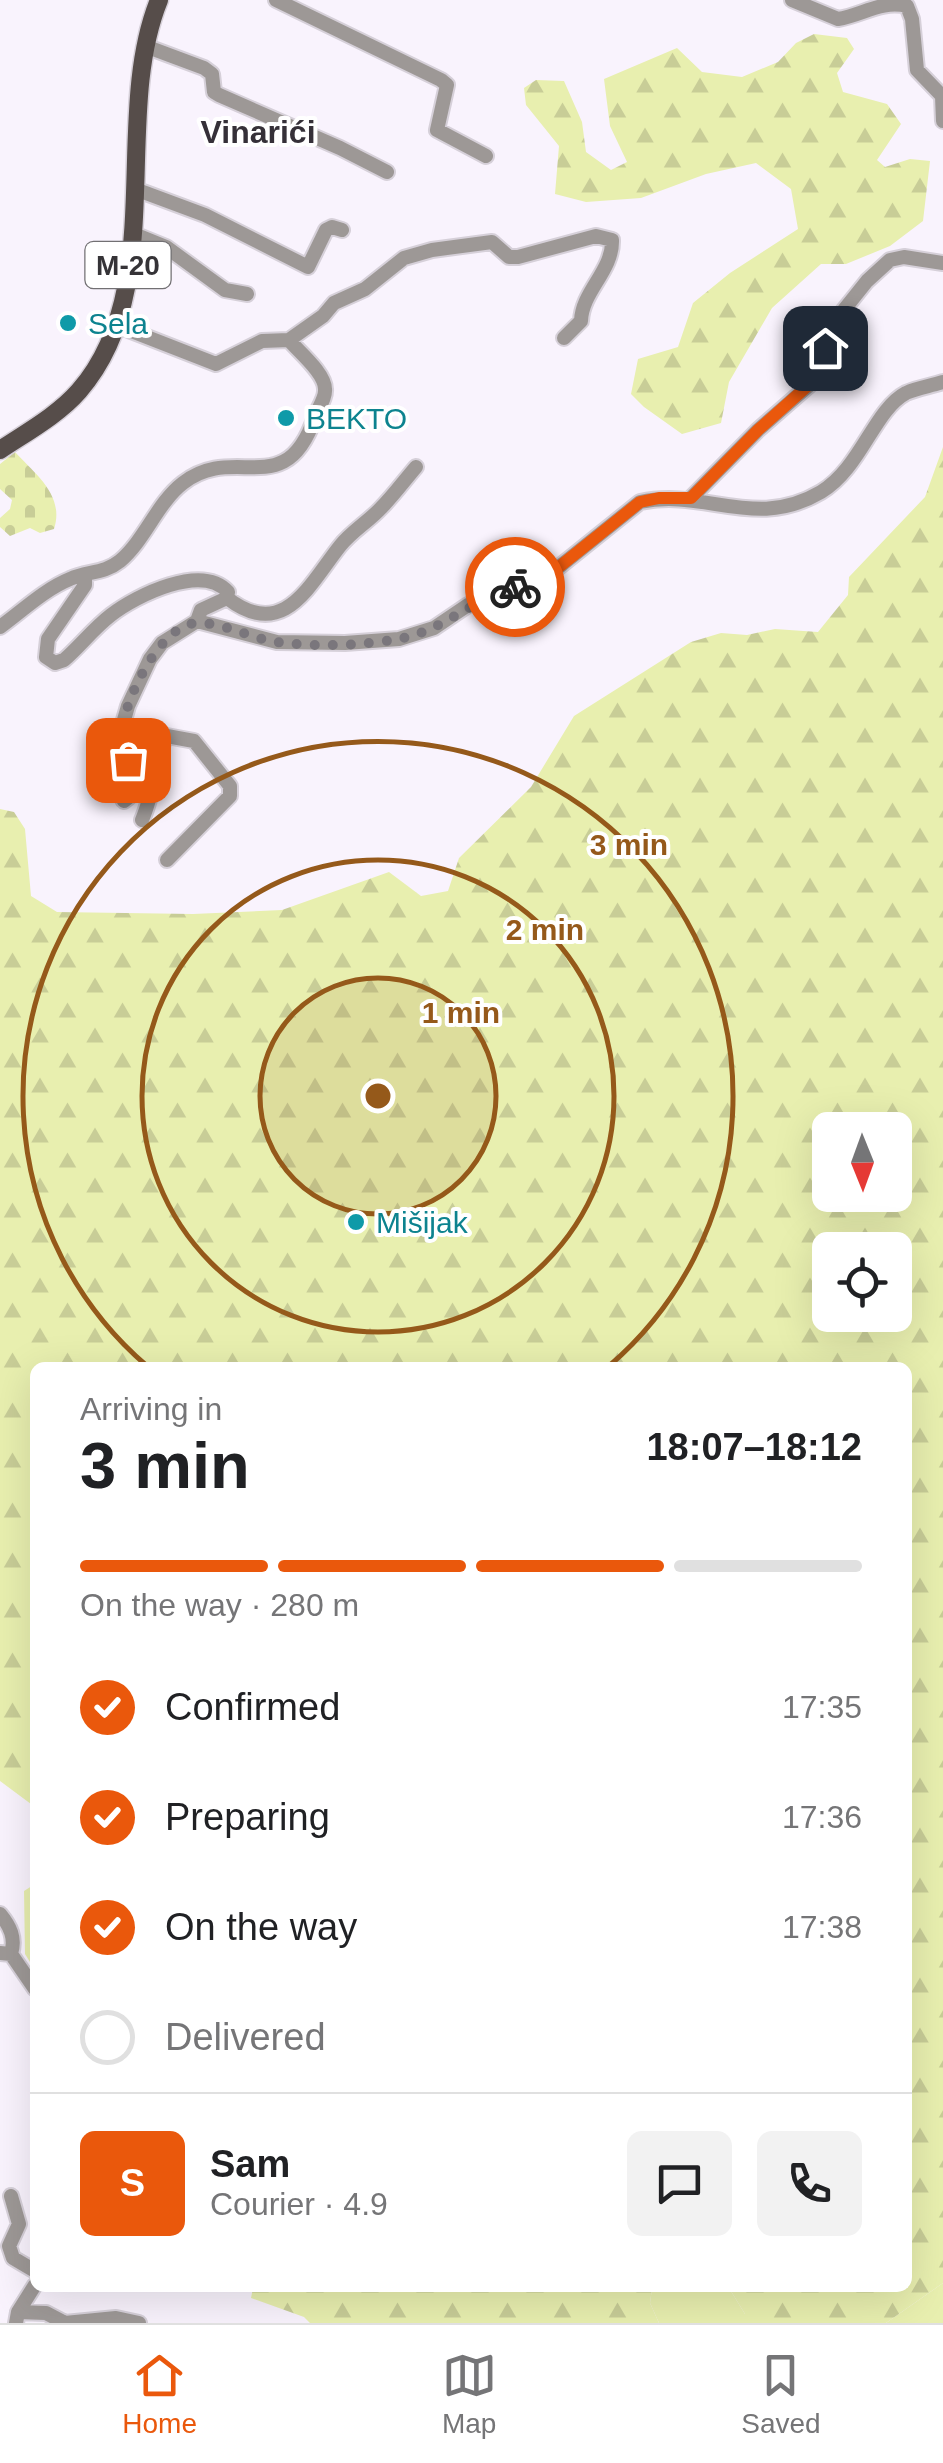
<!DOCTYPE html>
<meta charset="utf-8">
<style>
body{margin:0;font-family:Arial,sans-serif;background:#f2f2f2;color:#202124;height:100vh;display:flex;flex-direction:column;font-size:38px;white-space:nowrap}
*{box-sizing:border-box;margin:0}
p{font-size:32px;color:#757577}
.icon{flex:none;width:55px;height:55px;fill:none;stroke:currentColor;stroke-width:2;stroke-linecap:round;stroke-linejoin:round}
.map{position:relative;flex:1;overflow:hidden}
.details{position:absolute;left:30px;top:1362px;width:882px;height:930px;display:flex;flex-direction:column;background:#fff;border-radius:15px;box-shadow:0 10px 40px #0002}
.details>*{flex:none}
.needle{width:65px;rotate:179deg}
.buttons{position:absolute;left:812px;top:1112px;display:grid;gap:20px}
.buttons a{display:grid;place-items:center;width:100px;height:100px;border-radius:15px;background:#fff;box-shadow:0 10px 40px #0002;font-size:50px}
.pin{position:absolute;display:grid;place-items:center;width:85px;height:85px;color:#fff;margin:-42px;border-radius:20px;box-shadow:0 5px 15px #0006}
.courier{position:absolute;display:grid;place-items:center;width:100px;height:100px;margin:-50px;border:8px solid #ea580c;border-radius:50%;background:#fff;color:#222;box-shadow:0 2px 12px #0007}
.summary em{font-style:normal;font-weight:800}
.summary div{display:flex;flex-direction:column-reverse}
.summary{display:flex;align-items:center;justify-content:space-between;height:170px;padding:0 50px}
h1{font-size:65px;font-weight:800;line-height:75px}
.bar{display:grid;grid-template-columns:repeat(4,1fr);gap:15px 10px;align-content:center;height:120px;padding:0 50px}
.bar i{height:12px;border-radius:8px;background:#e0e0e0}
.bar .active{background:#ea580c}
.bar p{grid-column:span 4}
.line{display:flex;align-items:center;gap:25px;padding:0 50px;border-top:2px solid #e0e0e0}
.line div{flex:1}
.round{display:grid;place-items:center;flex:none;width:105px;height:105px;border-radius:15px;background:#f2f2f2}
ol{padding:0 50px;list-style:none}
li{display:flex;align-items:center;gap:30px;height:110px}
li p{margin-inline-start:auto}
li .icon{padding:10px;border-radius:50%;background:#ea580c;color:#fff;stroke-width:4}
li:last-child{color:#757577}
li i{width:55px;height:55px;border:5px solid #e0e0e0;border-radius:50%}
.tabs{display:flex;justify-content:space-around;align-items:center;height:140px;border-top:2px solid #e0e0e0;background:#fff;font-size:28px;color:#757577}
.tabs a{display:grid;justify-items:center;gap:5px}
.tabs .active{color:#ea580c}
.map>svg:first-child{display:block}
.green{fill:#e8efaf}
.forest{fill:url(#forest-firs);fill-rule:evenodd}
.cemetery{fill:url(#cemetery-stones)}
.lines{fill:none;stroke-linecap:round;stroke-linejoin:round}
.minor-casing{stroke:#d6d0d9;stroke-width:18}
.major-casing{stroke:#d6d0d9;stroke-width:21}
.minor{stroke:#9d9896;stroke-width:14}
.major{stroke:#564d4a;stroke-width:18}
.done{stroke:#7a767c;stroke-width:10;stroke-dasharray:0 18}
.route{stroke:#ea580c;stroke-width:12}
.ring{fill:none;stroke:#95591a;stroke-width:5}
.culture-dot{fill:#0f9aa8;stroke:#fff;stroke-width:4}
.labels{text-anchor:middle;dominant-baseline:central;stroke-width:8;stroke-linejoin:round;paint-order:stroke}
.shield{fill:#fff;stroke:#727073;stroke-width:2.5}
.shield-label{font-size:28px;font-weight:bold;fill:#353337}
.culture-label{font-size:30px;fill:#0d838f;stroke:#fff;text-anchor:start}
.neighbourhood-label{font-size:32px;font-weight:bold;fill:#353038;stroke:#fff}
.centre{fill:#95591a;stroke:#fff;stroke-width:5}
.ring-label{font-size:30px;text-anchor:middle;font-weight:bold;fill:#95591a;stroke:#fff;stroke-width:8;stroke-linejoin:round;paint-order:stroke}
</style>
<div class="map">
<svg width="943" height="2323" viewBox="0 0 943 2323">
<defs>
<pattern id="forest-firs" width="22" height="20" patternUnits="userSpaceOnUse" patternTransform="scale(2.5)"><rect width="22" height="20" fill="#e8efaf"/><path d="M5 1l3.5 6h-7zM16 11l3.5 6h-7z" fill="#c8cd97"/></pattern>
<pattern id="cemetery-stones" width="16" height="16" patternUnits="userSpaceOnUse" patternTransform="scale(2.5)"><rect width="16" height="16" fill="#e8efaf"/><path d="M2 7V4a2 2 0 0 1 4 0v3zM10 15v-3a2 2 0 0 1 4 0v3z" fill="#c8cd97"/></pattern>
</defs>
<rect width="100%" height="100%" fill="#f9f3fd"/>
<!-- green -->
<path class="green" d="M35 1884V1970L25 1954 24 1891Z
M943 2283V2323H886Z
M652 2288H729L745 2314V2323H659L650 2303Z"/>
<!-- forest -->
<path class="forest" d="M814 34 847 38 854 49 837 73 843 92 887 104 901 124 877 160 885 167 910 159 930 161 923 221 890 246 846 264H821L772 308 729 382 721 423 682 434 644 407 631 394 638 359 678 347 693 303 730 273 798 229 791 189 756 163 706 174 641 198 586 202 555 194 559 146 526 105 524 88 536 80 564 81 582 122 586 152 611 170 627 162 610 126 604 79 677 48 702 72 742 77 778 62 796 43Z
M943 447V2283L886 2323H745V2314L729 2288H908V1368H35V1807L0 1781V809L14 812 25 829 31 896 57 912 193 914 282 910 389 872 421 896 448 891 459 858 531 787 574 716 691 642 721 633 747 635 775 629 818 632 848 595 849 577 925 497ZM895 1130V1195H830V1130ZM895 1250V1315H830V1250Z
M253 2288H652L650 2303 659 2323H310L304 2317 251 2298Z"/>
<!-- cemetery -->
<path class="cemetery" d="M15 452C35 474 65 495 54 529L40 533 30 528 10 536 0 527V518L10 509 12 500 0 489V464Z"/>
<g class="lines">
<defs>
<path id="minor" d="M276 0 441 80 447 85 437 130 486 156
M792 0 838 19C863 15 881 0 907 6L912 19 917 70 942 96 943 121
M145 46 204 68 212 74 214 92 219 95 340 148 387 172
M135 189 205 215 308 267 326 230 332 227 342 230
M134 234 166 247 225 290 247 294
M289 340 323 316 334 303 365 289 404 258 432 250 492 242 509 257H518L596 236 612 240C613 271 582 291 581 321L564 338
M691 498 758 430 813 382 835 321 867 281 890 260 904 257 943 263
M85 575V585L48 639 46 657 55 663 64 660C80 646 94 628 111 615 137 595 202 563 228 592L227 598 201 610 197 621 277 642 345 643 399 639 434 628 468 605 502 591 544 579 640 502C706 488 755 531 821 492 861 468 874 410 906 393 917 388 931 386 943 382
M227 598C284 642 309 585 340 546 352 531 368 522 381 508 393 496 404 481 416 467
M0 627C22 611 45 589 70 579 87 571 104 574 120 561 145 540 157 503 183 483 235 442 285 504 315 417 318 408 326 398 325 389 325 373 299 352 289 340L262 341 216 364 116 325
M142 820C154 792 156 764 165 736
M167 860 230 796V786L194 741 156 734 138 766 129 797 124 801 121 796 131 748 124 720 128 706 150 659 162 643 197 621
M0 1914C10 1926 16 1938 11 1954L0 1953
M11 1954 35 1989
M11 2196 19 2224 9 2246 13 2258 35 2271
M18 2312 35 2285
M16 2323 18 2312 46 2313 65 2323 116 2318 139 2323"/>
<path id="major" d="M0 450C27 432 58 415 79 391 169 288 111 118 159 0"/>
</defs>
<!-- minor casing -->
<use href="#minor" class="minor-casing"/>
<!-- major casing -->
<use href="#major" class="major-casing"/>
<!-- minor -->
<use href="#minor" class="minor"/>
<!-- major -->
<use href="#major" class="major"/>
</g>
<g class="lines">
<!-- done -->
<path class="done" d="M128 760C132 742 121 726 127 709 136 680 167 619 202 623 228 625 251 638 276 642 314 647 360 646 398 639 441 632 473 599 515 587"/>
<!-- route -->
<path class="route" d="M515 587 544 579 640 502 659 498H691L758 430 812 382 825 348"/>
</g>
<!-- distance rings -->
<circle cx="378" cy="1096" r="118" fill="#95591a" fill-opacity=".12"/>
<g class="ring">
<circle cx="378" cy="1096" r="118"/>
<circle cx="378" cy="1096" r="236"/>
<path d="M147 1366A355 355 0 1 1 609 1366"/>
</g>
<!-- markers -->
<g class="culture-dot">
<circle cx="68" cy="323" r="10"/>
<circle cx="286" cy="418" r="10"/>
<circle cx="356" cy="1222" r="10"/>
</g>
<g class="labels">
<!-- shield labels -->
<rect class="shield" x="85.5" y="242" width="85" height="46" rx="8"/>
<g class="shield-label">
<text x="128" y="265">M-20</text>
</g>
<!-- culture labels -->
<g class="culture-label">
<text x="88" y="323">Sela</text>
<text x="306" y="418">BEKTO</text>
<text x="376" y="1222">Mišijak</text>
</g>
<!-- neighbourhood labels -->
<g class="neighbourhood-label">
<text x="258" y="132">Vinarići</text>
</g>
</g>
<circle cx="378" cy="1096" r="15" class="centre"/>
<g class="ring-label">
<text x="629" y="855">3 min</text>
<text x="545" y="940">2 min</text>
<text x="461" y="1023">1 min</text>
</g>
</svg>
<div class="buttons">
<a><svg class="needle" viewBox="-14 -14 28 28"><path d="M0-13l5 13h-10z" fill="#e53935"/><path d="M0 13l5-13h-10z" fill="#757577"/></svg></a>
<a><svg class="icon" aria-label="locate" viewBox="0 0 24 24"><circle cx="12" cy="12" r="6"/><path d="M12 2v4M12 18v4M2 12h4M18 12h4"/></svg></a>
</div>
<div class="pin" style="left:128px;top:760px;background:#ea580c"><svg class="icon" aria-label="bag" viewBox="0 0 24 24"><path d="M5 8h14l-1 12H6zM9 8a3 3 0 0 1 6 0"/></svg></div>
<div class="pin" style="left:825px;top:348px;background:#1f2937"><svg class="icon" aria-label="home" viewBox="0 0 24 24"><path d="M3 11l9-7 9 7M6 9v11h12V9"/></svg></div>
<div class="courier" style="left:515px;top:587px"><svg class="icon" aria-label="bike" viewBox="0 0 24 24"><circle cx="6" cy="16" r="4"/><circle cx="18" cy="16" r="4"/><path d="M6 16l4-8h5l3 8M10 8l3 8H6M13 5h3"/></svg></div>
<section class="details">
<div class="summary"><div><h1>3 min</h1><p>Arriving in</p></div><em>18:07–18:12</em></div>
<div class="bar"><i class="active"></i><i class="active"></i><i class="active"></i><i></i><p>On the way · 280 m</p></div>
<ol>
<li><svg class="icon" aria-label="check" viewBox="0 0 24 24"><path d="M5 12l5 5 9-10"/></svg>Confirmed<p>17:35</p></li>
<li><svg class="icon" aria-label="check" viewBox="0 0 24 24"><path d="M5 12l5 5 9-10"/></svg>Preparing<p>17:36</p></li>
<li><svg class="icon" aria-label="check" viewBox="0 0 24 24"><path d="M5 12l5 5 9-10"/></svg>On the way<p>17:38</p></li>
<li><i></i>Delivered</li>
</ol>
<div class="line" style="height:180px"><b class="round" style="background:#ea580c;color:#fff">S</b><div><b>Sam</b><p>Courier · 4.9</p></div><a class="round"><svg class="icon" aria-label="chat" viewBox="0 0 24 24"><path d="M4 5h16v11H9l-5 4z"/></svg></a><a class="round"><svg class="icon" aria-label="phone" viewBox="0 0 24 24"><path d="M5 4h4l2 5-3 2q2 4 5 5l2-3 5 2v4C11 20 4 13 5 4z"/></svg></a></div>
</section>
</div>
<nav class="tabs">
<a class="active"><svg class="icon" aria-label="home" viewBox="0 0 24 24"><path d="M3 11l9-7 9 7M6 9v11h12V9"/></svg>Home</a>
<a><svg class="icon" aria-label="map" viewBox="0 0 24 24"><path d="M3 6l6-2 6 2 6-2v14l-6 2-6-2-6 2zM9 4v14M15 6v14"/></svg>Map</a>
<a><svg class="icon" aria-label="saved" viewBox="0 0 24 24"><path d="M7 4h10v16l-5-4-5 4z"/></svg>Saved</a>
</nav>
